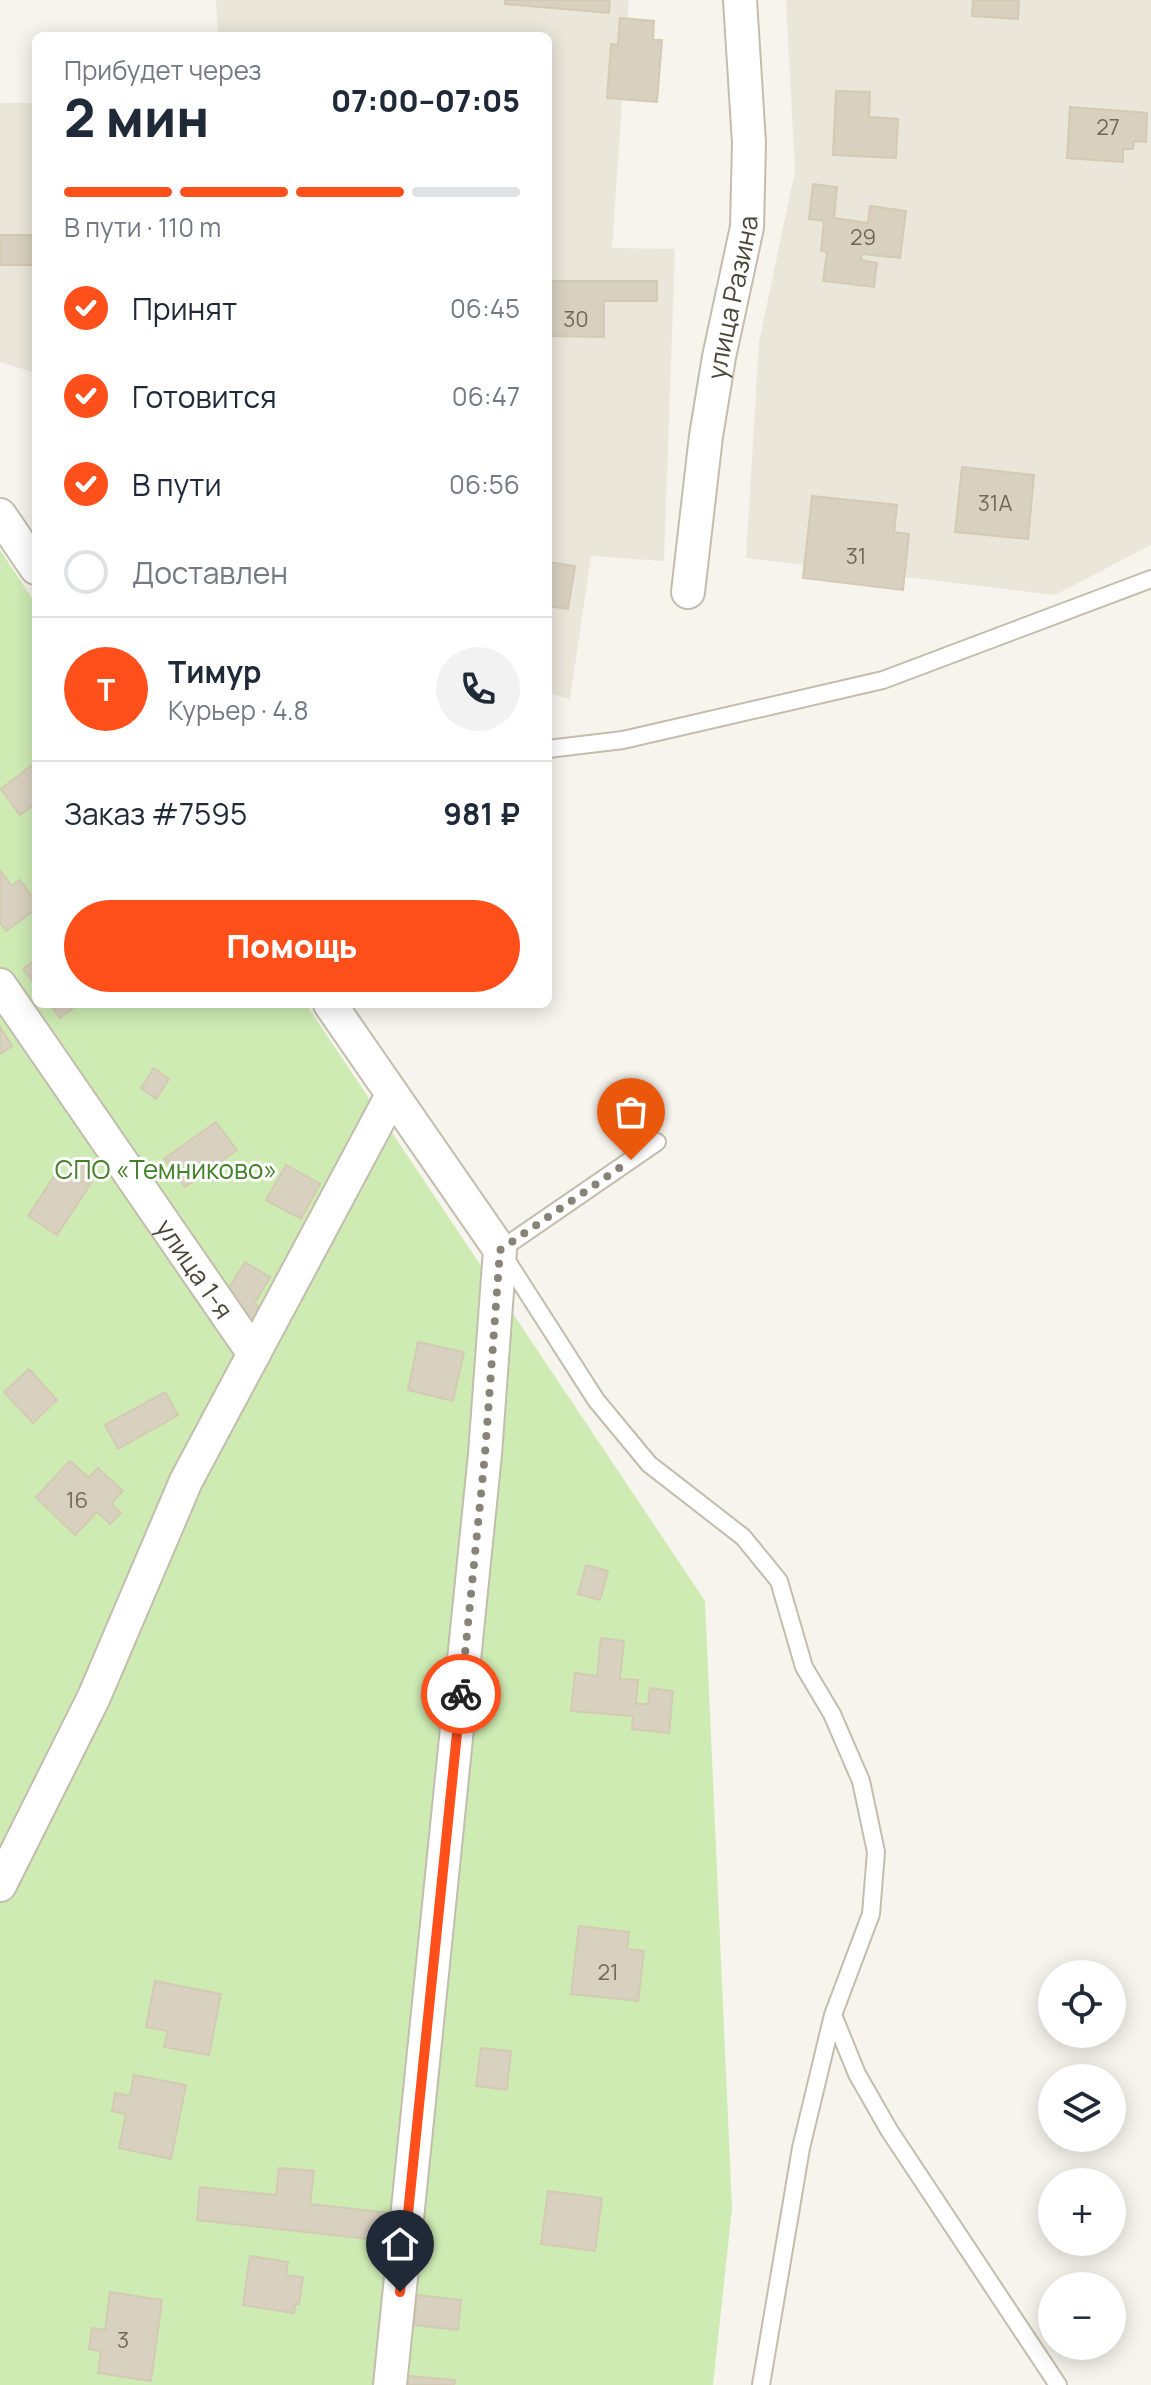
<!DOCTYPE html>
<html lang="ru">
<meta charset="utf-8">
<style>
body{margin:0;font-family:Manrope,sans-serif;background:#f2f2f3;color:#1f2937;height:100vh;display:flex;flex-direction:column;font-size:30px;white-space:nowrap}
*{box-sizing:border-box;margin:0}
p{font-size:26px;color:#747a83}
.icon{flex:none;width:44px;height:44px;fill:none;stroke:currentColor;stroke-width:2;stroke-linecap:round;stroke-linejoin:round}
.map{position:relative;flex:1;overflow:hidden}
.panel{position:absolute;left:32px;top:32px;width:520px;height:976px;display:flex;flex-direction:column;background:#fff;border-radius:12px;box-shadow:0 4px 20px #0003}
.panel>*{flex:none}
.tools{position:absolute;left:1038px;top:1960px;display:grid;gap:16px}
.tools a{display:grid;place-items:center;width:88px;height:88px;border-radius:50%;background:#fff;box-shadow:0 4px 20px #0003;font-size:40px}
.pin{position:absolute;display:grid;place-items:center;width:68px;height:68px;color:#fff;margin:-82px -34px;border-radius:50% 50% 50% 0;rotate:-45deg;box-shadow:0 0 8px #0007}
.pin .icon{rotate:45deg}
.courier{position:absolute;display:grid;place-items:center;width:80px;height:80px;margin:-40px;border:6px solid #ff4f1a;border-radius:50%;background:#fff;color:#222;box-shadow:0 2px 10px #0007}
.summary em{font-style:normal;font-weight:800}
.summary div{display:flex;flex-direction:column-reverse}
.summary{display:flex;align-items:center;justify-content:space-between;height:136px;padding:0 32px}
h1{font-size:52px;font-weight:800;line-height:60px}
.bar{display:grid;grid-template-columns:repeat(4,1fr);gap:12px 8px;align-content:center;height:96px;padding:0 32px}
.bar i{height:10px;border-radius:6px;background:#e0e1e3}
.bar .on{background:#ff4f1a}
.bar p{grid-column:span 4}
.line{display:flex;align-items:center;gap:20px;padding:0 32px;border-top:2px solid #e0e1e3}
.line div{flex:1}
.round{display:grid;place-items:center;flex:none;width:84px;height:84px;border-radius:42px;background:#f2f2f3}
ol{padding:0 32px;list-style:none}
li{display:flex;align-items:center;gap:24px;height:88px}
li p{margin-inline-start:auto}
li .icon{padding:8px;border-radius:50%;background:#ff4f1a;color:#fff;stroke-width:4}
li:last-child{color:#747a83}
li i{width:44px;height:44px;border:4px solid #e0e1e3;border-radius:50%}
.button{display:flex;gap:16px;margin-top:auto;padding:16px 32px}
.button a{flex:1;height:92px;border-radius:48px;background:#ff4f1a;color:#fff;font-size:32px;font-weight:800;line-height:92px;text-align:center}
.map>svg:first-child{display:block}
.residential{fill:#eae6da}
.green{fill:#ceebb4}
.building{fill:#d9d1c0;stroke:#d4cab3;stroke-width:2}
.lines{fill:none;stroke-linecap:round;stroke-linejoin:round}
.lane-casing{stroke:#c3bdad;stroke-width:20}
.street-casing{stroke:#c3bdad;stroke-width:36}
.lane{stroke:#fff;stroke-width:16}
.street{stroke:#fff;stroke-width:32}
.done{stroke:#878377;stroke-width:8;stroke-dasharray:0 14.4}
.route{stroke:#ff4f1a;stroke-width:10}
.labels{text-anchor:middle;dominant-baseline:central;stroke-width:6;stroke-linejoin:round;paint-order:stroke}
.number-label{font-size:22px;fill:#6e695a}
.street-label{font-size:26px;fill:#4b4638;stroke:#fff}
.park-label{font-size:26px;fill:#428128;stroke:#fff}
</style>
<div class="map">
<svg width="1151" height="2385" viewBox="0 0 1151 2385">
<rect width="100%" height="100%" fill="#f6f4ec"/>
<!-- residential -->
<path class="residential" d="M216 0H629L612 248 675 249 664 561 591 556 570 699 548 693V36H218Z
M786 0H1151V545L1055 595 746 558 759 342 795 171Z
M0 103H36V373L0 362Z"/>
<!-- green -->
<path class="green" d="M0 550 36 604V1004H306L705 1601 732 2208 713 2385H0Z"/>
<!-- building -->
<path class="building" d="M505 0H610L609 13 505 4Z
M973 0H1019L1018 19 972 16Z
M620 18 654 21 653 40H662L657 102 607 98 611 44 618 45Z
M836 91 870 92 869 117 898 119 896 158 833 155Z
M1070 107 1147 113 1146 142 1134 141 1133 149H1123V162L1067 158Z
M813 184 837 187 834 218 868 223 870 206 906 211 900 258 862 254 861 260 877 263 874 287 823 281 827 252 821 251 824 221 809 219Z
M0 235H36V265H0Z
M548 281H657V301H604V337L548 336Z
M962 467 1034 475 1028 539 955 532Z
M812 496 897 505 894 532 909 534 903 590 803 578Z
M548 562 575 566 568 609 548 606Z
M36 762V803L20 815 1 789Z
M0 870 12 886 20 880 36 902V909L6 931 0 923Z
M36 959V986L23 969Z
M50 1004H78L60 1018Z
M0 1027 12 1046 0 1054Z
M154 1068 169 1079 156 1099 141 1088Z
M216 1122 237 1150 185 1187 164 1159Z
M76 1161 97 1174 57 1235 28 1216 57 1172 65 1178Z
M286 1165 320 1184 301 1219 266 1200Z
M245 1262 270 1277 254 1304 260 1307 251 1322 220 1303Z
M418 1342 464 1352 453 1401 408 1390Z
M29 1369 57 1400 33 1423 4 1392Z
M165 1392 178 1415 118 1449 105 1425Z
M70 1461 89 1478 98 1468 123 1491 111 1504 121 1513 110 1524 97 1512 75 1535 36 1497Z
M586 1565 608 1571 600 1600 578 1594Z
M601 1638 624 1641 620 1679 638 1680 636 1704H648L650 1688 673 1691 669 1733 632 1729 633 1716 571 1711 575 1673 597 1676Z
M579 1926 629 1932 627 1949 644 1951 638 2001 571 1994Z
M155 1981 221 1994 209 2055 164 2047 168 2031 146 2027Z
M481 2048 511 2051 507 2090 476 2086Z
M134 2075 186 2085 171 2159 119 2148 126 2114 112 2111 115 2093 130 2096Z
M279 2168 314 2171 310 2204 389 2213 386 2241 197 2220 200 2187 276 2195Z
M548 2191 602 2198 595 2251 541 2244Z
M250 2256 288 2262 286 2275 303 2277 299 2304H295L294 2313 243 2305Z
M110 2292 162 2300 151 2381 98 2373 101 2351 89 2349 92 2328 105 2330Z
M417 2295 461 2300 458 2330 414 2325Z
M408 2376 455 2380 454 2385H407Z"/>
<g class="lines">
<defs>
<path id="lane" d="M548 749 623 740 883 680 1151 579
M657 1142 500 1250 596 1400 649 1464 743 1537 779 1581 804 1667 832 1714 861 1781 876 1852 871 1914 833 2015 801 2148 761 2385
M833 2015 857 2074 889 2130 1058 2385"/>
<g id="street">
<path d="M0 515 36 568"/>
<path id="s1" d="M688 592 706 436 719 357 747 227 749 143 740 0"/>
<path id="s2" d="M0 985 254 1354"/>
<path d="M330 1004 500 1250 485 1454 390 2385"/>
<path d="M0 1885 94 1697 186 1481 392 1095"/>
</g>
</defs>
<!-- lane casing -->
<use href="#lane" class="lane-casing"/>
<!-- street casing -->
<use href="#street" class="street-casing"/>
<!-- lane -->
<use href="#lane" class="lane"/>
<!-- street -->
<use href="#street" class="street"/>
</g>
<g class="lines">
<!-- done -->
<path class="done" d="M461 1694 485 1454 500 1250 631 1160"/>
<!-- route -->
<path class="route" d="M400 2292 461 1694"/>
</g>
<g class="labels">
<!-- number labels -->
<g class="number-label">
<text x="1108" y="127">27</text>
<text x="863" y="237">29</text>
<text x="576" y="319">30</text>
<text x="995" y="503">31А</text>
<text x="856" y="556">31</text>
<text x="77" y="1500">16</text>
<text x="608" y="1972">21</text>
<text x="123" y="2340">3</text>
</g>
<!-- street labels -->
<g class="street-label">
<text stroke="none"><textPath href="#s1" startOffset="298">улица Разина</textPath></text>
<text stroke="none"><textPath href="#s2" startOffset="344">улица 1-я</textPath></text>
</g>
<!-- park labels -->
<g class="park-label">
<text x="166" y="1169">СПО «Темниково»</text>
</g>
</g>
</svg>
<div class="tools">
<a><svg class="icon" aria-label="locate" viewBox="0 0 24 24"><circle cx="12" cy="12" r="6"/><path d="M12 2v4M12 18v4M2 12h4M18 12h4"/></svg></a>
<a><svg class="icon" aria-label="layers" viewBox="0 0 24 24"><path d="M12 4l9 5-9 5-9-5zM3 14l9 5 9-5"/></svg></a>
<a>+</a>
<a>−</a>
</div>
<div class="pin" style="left:631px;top:1160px;background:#ea580c"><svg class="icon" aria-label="bag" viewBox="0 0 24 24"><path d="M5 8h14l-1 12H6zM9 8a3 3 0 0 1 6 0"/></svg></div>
<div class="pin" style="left:400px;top:2292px;background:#1f2937"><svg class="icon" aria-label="home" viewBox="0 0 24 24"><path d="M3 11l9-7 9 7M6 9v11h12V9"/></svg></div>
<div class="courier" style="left:461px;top:1694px"><svg class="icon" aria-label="bike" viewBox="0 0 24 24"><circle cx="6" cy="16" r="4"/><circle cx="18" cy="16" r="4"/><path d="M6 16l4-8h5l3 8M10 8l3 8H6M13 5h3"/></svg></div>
<section class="panel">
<div class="summary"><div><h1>2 мин</h1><p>Прибудет через</p></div><em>07:00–07:05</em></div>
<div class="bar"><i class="on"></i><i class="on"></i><i class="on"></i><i></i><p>В пути · 110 m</p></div>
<ol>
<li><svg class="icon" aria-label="check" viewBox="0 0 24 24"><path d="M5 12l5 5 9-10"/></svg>Принят<p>06:45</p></li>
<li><svg class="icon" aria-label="check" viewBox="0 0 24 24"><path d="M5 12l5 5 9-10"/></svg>Готовится<p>06:47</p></li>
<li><svg class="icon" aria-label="check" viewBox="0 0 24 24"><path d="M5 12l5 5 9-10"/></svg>В пути<p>06:56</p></li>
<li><i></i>Доставлен</li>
</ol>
<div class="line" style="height:144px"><b class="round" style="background:#ff4f1a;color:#fff">Т</b><div><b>Тимур</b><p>Курьер · 4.8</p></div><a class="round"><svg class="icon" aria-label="phone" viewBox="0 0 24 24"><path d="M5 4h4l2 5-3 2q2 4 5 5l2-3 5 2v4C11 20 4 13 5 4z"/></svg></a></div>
<div class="line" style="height:104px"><div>Заказ #7595</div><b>981 ₽</b></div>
<div class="button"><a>Помощь</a></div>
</section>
</div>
